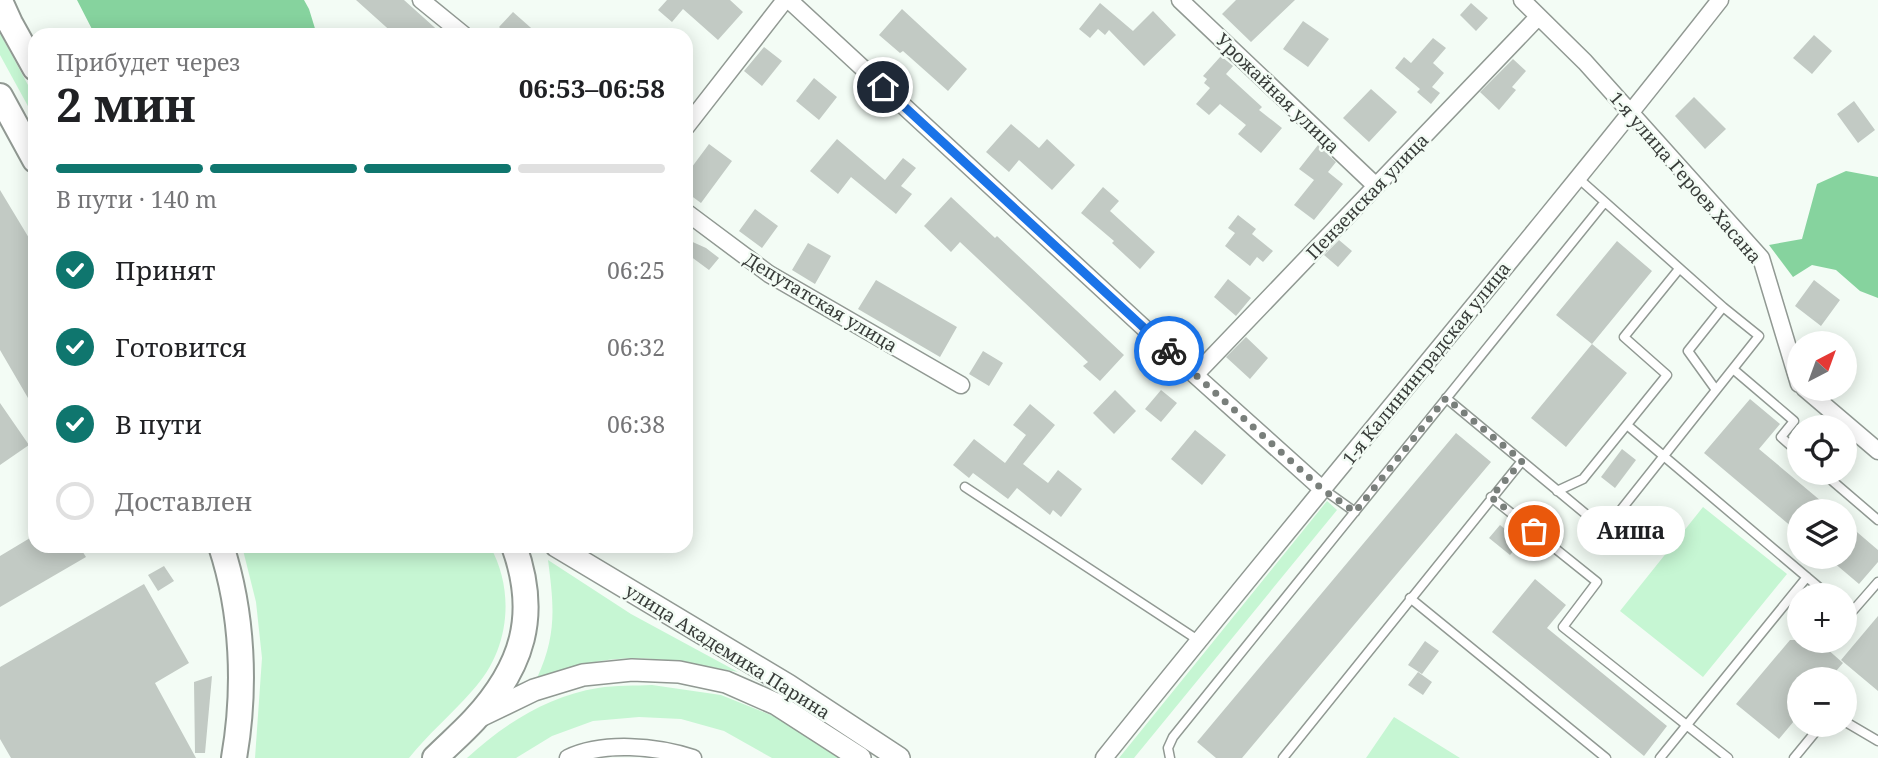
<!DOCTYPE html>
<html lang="ru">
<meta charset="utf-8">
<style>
body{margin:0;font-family:"Noto Serif",serif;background:#f6f6f6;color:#202124;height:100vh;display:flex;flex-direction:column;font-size:26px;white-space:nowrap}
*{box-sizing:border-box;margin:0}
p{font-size:23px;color:#757577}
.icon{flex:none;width:38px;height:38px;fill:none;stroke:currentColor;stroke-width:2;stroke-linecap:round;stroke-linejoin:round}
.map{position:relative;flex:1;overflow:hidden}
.side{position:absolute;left:28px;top:28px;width:665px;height:525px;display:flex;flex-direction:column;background:#fff;border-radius:21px;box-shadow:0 4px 18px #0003}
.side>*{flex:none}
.needle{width:46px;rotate:41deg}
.buttons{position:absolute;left:1787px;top:331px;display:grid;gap:14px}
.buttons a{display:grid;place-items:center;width:70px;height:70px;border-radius:50%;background:#fff;box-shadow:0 4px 18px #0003;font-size:35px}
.pin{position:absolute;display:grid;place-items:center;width:60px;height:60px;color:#fff;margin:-30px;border:4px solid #fff;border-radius:50%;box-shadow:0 2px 7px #0007}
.courier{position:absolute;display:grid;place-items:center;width:70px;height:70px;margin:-35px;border:5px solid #1a73e8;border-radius:50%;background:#fff;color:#222;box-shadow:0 2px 9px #0007}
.bubble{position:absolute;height:49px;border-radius:24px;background:#fff;box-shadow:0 4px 18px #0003;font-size:23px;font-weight:700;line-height:49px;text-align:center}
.overview em{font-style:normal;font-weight:700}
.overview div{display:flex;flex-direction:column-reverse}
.overview{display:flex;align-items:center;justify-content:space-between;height:119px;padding:0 28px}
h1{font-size:46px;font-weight:700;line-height:52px}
.bar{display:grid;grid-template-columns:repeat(4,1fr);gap:10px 7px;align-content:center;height:84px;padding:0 28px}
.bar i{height:9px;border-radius:5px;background:#e0e0e0}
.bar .current{background:#0f766e}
.bar p{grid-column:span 4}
ol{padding:0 28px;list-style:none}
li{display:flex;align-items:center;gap:21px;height:77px}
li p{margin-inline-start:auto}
li .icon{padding:7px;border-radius:50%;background:#0f766e;color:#fff;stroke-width:4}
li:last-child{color:#757577}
li i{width:38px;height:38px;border:4px solid #e0e0e0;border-radius:50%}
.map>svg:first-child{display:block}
.green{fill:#c6f6d3}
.forest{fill:#86d39e}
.building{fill:#c2cac4}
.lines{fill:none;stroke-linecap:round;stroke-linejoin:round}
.service-casing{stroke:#919993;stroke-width:11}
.minor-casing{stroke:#919993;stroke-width:19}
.secondary-casing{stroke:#919993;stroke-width:24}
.primary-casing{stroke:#919993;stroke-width:28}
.service{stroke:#fff;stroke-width:8}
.minor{stroke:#fff;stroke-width:16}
.secondary{stroke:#fff;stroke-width:21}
.primary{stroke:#fff;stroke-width:24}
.done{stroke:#797f7b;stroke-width:7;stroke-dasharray:0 12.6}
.route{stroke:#1a73e8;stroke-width:9}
.labels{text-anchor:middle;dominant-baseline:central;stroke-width:5;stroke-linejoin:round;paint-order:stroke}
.street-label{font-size:18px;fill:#383c39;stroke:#f3fcf5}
</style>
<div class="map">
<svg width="1878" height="758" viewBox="0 0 1878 758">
<rect width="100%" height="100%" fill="#f3fcf5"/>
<!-- green -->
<path class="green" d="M0 33 35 98V119L0 55Z
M1327 501 1337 510 1134 758H1119Z
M1703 507 1787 574 1703 677 1620 611Z
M242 546H490C516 593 509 652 472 691 452 714 428 734 409 758H255L262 658 256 602Z
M548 560 631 614 738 672C695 664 644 653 601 661 579 664 558 673 537 678 557 635 554 606 548 560Z
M652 685 721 695 776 717 839 758H772L724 731 681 719 639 717 593 721 552 736 516 758H467C504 724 548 696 598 688 616 685 635 686 652 685Z
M1394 717 1460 758H1366Z"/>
<!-- forest -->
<path class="forest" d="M77 0H304L309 9 317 35H95Z
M1846 171 1878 177V298L1860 291 1836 270 1812 265 1793 277 1769 245 1802 239 1817 184Z"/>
<!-- building -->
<path class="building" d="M356 0H404L443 35H395Z
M667 0H730L743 12 718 40 683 9 672 22 658 10Z
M1236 0H1295L1251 42 1222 14Z
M1100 3 1133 31 1153 11 1176 35 1144 66 1109 30 1105 35 1098 29 1090 38 1079 29Z
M1471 3 1488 18 1476 31 1460 15Z
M902 9 967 69 948 91 903 51 900 53 879 35Z
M513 12 539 35H507L499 27Z
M1303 21 1329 39 1308 67 1283 49Z
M1814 35 1832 51 1812 74 1793 58Z
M1433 38 1446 48 1433 63 1444 73 1432 87 1440 93 1431 104 1417 92 1420 89 1395 68 1404 57 1411 63Z
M764 47 782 61 762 86 744 71Z
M1221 56 1233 66 1226 74 1262 107 1259 110 1282 128 1261 153 1238 134 1246 125 1220 104 1209 115 1196 104 1210 88 1204 83 1207 79 1203 76Z
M1513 59 1526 71 1512 87 1516 90 1499 110 1480 92Z
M814 78 837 97 819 120 796 101Z
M1371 89 1397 112 1369 142 1343 118Z
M1694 97 1726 129 1705 149 1675 116Z
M1854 101 1875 130 1858 143 1837 114Z
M1011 124 1039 148 1047 139 1075 165 1052 190 1019 160 1009 172 986 152Z
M837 139 885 180 903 158 916 168 901 186 912 194 896 214 851 177 838 194 810 171Z
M709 144 732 161 701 203 686 192V175Z
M1318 145 1336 162 1328 172 1343 184 1314 220 1294 205 1314 180 1299 169Z
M1103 187 1119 201 1110 211 1155 252 1140 269 1112 243 1114 241 1081 213Z
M0 190 35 248V410L0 350Z
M951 197 995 238 997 236 1124 355 1100 381 1083 366 1088 362 960 242 951 252 924 226Z
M755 209 778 226 762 248 739 231Z
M1238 215 1256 229 1252 234 1273 251 1263 262 1257 257 1250 266 1225 246 1235 233 1228 228Z
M686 239 706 248 719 258 709 270 686 253Z
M1339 240 1352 251 1338 267 1324 255Z
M1617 241 1652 271 1592 344 1556 315Z
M808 243 831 256 815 284 792 270Z
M1228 279 1251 298 1236 316 1214 297Z
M876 280 957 327 940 357 858 309Z
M1814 280 1840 300 1821 326 1795 306Z
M1246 337 1268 358 1250 379 1226 357Z
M1592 344 1627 373 1566 447 1531 418Z
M983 351 1003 363 989 386 969 374Z
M1115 390 1136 411 1114 434 1093 413Z
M1161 390 1177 403 1161 422 1145 409Z
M1750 399 1780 424 1759 449 1833 511H1799V533L1704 453Z
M0 403 29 445 0 465Z
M1030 404 1055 425 1023 464 1048 483 1058 470 1082 489 1061 517 1053 510 1050 515 1017 488 1008 499 973 473 969 478 953 465 974 439 1005 463 1026 435 1013 425Z
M1195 430 1226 455 1202 485 1171 459Z
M1456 433 1491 462 1242 758H1216L1197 742Z
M1622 449 1636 460 1615 488 1601 477Z
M1844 521 1878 550V562L1859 584 1826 556H1844Z
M1500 525 1521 542 1510 555 1489 538Z
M35 535V546H79L86 557 0 607V556Z
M164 566 174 581 158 591 148 575Z
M1535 579 1566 605 1547 628 1667 726 1644 756 1492 632Z
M144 584 189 663 155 683 196 758H11L0 739V667Z
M1878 616V691L1841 660Z
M1790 640H1817L1843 663 1829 679H1799V715L1779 739 1736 704Z
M1425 641 1439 651 1422 674 1408 665Z
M1418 672 1432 682 1423 695 1408 685Z
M212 676 205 753H195L194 682Z"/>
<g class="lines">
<defs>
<path id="service" d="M1578 178 1723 307 1688 351 1716 390
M1733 369 1794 421 1781 437 1799 453
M1446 398 1605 530 1759 336 1723 307
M1627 425 1828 595
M1822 472 1878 520
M965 487 1198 640
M1323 489 1355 512
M1557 491 1583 479 1667 375 1624 337 1679 269
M1491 497 1597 582 1563 627 1728 758
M1410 598 1606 758
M1844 609 1850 614 1878 582
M1844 721 1878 741
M1170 758 1168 748 1173 737 1604 203
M1283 758 1522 461
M1660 758 1807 577
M1794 758 1822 724"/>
<path id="minor" d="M421 0 464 35
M789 0 1195 375 1322 489
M1180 0 1376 186
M1522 0 1585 62 1761 258 1799 384
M686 127 785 0
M686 212 769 274 961 385
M1195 375 1538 17
M1804 388 1878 451
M568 758C603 741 657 746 693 758
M1104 758C1307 504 1519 256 1720 0"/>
<path id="secondary" d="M556 546 788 685 899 758
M476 718 534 690 583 675 632 670 679 672 726 682 776 704 860 758"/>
<path id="primary" d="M0 1 10 23 35 68
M0 96 35 160
M221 546C243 613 246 689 234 758
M435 758C448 745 462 733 474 720 523 667 539 615 514 546"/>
</defs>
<!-- service casing -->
<use href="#service" class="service-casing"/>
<!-- minor casing -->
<use href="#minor" class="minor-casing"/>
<!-- secondary casing -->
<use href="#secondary" class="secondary-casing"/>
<!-- primary casing -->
<use href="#primary" class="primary-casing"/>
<!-- service -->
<use href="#service" class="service"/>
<!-- minor -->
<use href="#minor" class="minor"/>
<!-- secondary -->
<use href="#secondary" class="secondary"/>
<!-- primary -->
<use href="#primary" class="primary"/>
</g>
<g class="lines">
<!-- done -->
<path class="done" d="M1169 351 1322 489 1355 512 1446 398 1522 461 1491 497 1534 531"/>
<!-- route -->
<path class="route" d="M883 87 1169 351"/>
</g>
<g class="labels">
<!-- street labels -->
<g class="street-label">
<text transform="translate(1278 93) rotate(44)">Урожайная улица</text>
<text transform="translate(1686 177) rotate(49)">1-я улица Героев Хасана</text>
<text transform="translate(1367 196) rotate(-46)">Пензенская улица</text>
<text transform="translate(821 302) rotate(31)">Депутатская улица</text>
<text transform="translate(1426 363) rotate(-51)">1-я Калининградская улица</text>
<text transform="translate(728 651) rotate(32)">улица Академика Парина</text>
</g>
</g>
</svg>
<div class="buttons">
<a><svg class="needle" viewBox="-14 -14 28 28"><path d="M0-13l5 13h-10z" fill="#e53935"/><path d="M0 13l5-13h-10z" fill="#757577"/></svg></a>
<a><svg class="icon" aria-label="locate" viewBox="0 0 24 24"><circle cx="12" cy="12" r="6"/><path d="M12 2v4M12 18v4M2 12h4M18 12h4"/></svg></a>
<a><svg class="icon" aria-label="layers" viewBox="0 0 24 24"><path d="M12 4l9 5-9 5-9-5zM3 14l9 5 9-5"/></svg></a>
<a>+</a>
<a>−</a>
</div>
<div class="pin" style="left:1534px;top:531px;background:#ea580c"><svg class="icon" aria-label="bag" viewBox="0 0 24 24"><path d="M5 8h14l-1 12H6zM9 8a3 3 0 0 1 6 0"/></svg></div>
<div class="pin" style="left:883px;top:87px;background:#1f2937"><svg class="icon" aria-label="home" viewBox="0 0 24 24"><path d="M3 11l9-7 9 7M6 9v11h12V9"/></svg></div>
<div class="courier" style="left:1169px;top:351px"><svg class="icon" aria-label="bike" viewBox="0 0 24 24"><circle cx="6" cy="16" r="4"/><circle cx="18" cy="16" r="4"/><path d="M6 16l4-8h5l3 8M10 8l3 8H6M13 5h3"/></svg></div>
<div class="bubble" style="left:1577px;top:506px;width:108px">Аиша</div>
<section class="side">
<div class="overview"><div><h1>2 мин</h1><p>Прибудет через</p></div><em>06:53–06:58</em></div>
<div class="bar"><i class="current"></i><i class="current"></i><i class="current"></i><i></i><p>В пути · 140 m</p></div>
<ol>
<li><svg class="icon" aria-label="check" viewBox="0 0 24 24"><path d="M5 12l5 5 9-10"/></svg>Принят<p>06:25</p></li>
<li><svg class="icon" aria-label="check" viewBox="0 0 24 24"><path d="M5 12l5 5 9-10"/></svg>Готовится<p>06:32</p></li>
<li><svg class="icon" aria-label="check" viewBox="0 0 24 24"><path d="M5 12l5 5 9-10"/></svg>В пути<p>06:38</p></li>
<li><i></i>Доставлен</li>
</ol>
</section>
</div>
